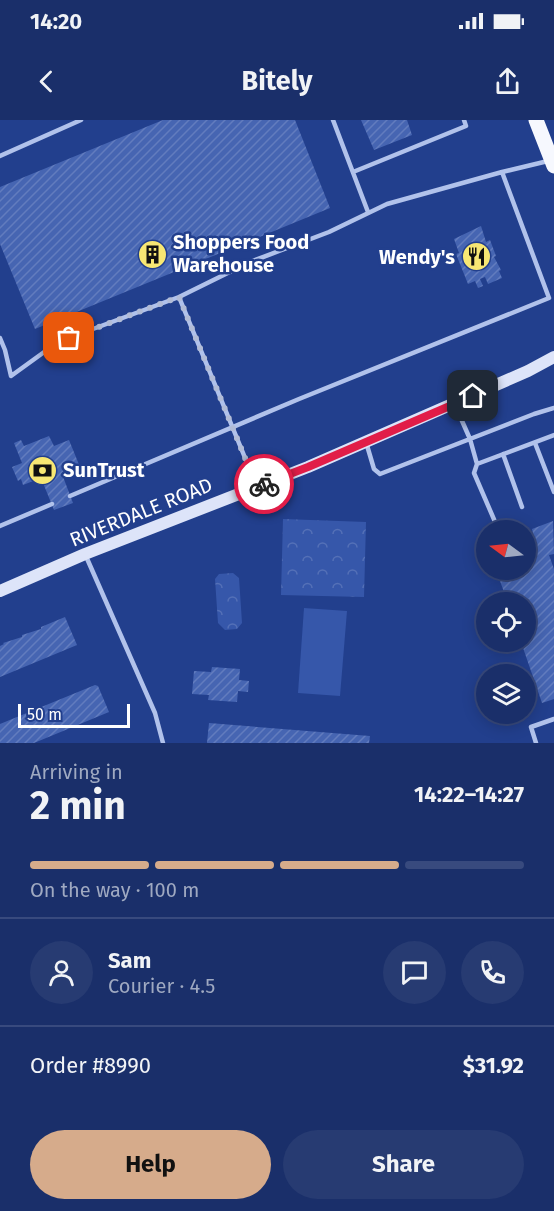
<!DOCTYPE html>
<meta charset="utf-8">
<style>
body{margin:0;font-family:"Fira Sans",sans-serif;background:#273b72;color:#f1f3f6;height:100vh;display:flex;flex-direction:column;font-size:22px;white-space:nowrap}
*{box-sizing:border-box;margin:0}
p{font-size:20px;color:#9fa9c1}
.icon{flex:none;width:33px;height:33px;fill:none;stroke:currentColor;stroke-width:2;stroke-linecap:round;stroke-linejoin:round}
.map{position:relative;height:623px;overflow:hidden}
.side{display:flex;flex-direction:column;background:#1a2f6a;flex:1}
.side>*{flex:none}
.needle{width:39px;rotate:285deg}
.tools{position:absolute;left:476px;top:400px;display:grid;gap:12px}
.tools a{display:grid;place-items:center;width:60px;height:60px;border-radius:50%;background:#1a2f6a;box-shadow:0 3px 15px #0003,0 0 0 2px #384a7e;font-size:30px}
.scale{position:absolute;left:18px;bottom:15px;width:112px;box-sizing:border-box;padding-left:6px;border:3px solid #fff;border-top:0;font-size:16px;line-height:21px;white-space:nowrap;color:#fff;-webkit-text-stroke:4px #223f8d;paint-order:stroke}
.pin{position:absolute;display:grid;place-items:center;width:51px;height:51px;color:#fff;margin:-26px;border-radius:12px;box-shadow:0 3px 9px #0006}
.courier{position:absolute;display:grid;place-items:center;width:60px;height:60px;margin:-30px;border:4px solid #e11d48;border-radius:50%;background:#fff;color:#222;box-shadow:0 2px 8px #0007}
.overview em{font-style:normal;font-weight:700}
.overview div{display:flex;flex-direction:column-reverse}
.overview{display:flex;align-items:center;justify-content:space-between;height:102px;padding:0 30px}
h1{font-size:39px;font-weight:700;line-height:45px}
.bar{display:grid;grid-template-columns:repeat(4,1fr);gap:9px 6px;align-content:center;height:72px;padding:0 30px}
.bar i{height:8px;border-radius:4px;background:#384a7e}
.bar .current{background:#d6ab8b}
.bar p{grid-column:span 4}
.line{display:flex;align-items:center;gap:15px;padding:0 30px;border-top:2px solid #384a7e}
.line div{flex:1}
.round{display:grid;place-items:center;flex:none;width:63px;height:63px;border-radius:32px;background:#273b72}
.action{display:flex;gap:12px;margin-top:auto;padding:12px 30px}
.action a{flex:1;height:69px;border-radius:36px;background:#d6ab8b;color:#111;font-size:24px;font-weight:700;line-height:69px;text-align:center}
.action a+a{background:#273b72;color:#f1f3f6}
.status{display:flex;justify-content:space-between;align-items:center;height:42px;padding:0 30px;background:#1a2f6a;direction:ltr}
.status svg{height:16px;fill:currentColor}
header{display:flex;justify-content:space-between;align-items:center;height:78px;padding:0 30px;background:#1a2f6a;font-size:27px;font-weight:700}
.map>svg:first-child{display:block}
.grass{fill:#3657aa}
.park{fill:url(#park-crowns)}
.building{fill:url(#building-hatch)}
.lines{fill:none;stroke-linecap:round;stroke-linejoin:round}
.service{stroke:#b1c2eb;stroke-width:4.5}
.secondary{stroke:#dde4f9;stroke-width:12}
.primary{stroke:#f6f8fe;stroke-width:15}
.done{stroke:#b2bcd7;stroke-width:6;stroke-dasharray:0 10.8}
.route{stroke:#e11d48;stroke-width:8}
.labels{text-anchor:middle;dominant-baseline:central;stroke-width:5;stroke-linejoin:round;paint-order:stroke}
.poi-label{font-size:20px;font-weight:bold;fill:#fff;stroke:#223f8d;text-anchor:start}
.street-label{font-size:20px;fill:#fff;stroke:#223f8d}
</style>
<div class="status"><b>14:20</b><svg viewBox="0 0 49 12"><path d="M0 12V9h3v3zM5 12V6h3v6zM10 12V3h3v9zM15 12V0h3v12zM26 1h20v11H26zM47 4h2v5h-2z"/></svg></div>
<header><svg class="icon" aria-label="back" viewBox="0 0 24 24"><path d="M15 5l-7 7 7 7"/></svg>Bitely<svg class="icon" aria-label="share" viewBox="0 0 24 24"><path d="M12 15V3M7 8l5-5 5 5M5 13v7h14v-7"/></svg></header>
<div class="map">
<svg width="554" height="623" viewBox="0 0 554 623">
<defs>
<pattern id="park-crowns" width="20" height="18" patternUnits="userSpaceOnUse" patternTransform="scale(1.5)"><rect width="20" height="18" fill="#3657aa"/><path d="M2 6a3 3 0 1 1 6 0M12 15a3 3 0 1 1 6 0" fill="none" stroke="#5470b7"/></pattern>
<pattern id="building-hatch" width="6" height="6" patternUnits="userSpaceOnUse" patternTransform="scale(1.5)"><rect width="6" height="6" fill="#4665b2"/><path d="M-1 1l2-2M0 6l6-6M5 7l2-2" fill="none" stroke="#627cbe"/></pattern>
</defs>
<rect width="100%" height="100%" fill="#223f8d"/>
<!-- grass -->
<path class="grass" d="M304 488 347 491 340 576 298 573Z"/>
<!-- park -->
<path class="park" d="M283 399 366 402 364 477 281 475Z
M233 453 239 458 242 503 237 509 225 510 218 503 215 459 219 454Z"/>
<!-- building -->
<path class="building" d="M163 0H295L330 88 35 209 0 124V67Z
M361 0H407L412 15 374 30Z
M481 106 486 122 490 120 496 136 494 137 501 150 499 151 502 158 488 164 485 157 480 159 483 166 478 168 475 161 468 164 456 134 459 133 454 119Z
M49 316 54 326 69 320 80 347 62 354 73 383 54 390 41 358 23 365 21 359 18 361 12 347 22 343 14 323 21 320 24 326Z
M553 401 554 434 549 435 554 449V579L542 583 521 522H525V483H508L496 450H525V417L533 414 532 409Z
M65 497 77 525 0 557V526L4 524 3 523 22 517V515L41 509V507Z
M212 547 240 549 239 560 249 561 248 572 238 571 237 582 208 580 209 575 192 574 194 551 211 552Z
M95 565 98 566 109 592 34 623H0V604Z
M209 603 370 616 369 623H207Z"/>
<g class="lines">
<!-- service -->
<path class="service" d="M333 0 368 92
M0 36 81 0
M353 52 466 6 464 0
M179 177 257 367
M0 218 5 230 11 256 58 222 179 177 250 142 329 112 387 84 502 52 548 41
M455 285 470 319 477 344
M366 322 374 349 380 354 534 294 554 288
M535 323 554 372
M503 334 522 387
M70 376 299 279 549 178 502 52
M0 406 52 384
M499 411 474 353 477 344 554 315
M85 434 155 593 163 623
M536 623 531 607 554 599"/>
<!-- secondary -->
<path class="secondary" d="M0 471 85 434 308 347 528 251 554 237"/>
<!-- primary -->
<path class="primary" d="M536 0 554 46"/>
</g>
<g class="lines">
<!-- done -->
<path class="done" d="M69 218 179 177 257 367 264 364"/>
<!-- route -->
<path class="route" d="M264 364 308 347 473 276"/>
</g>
<!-- icons -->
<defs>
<symbol id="building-disc" viewBox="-11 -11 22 22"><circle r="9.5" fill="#f7e773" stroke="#223f8d"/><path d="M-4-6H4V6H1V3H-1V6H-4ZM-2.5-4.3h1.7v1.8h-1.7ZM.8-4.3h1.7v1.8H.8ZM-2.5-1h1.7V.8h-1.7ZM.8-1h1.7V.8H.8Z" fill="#111"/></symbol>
<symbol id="restaurant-disc" viewBox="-11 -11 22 22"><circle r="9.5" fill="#f7e773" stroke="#223f8d"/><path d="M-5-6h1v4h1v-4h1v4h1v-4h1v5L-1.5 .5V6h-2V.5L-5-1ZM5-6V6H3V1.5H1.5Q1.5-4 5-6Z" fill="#111"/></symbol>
<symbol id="bank-disc" viewBox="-11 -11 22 22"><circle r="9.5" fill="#f7e773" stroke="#223f8d"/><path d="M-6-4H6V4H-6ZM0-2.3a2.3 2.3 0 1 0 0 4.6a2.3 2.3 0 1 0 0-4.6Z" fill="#111"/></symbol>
</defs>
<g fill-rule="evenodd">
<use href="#building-disc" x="136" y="118" width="33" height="33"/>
<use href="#restaurant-disc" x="460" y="120" width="33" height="33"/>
<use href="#bank-disc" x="26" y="334" width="33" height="33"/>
</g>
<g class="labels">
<!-- poi labels -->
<g class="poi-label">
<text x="173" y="122">Shoppers Food<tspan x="173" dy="23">Warehouse</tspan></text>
<text x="455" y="137" text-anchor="end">Wendy's</text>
<text x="63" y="350">SunTrust</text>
</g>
<!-- street labels -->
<g class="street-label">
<text transform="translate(141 392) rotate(-22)">RIVERDALE ROAD</text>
</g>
</g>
</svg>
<div class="tools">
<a><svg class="needle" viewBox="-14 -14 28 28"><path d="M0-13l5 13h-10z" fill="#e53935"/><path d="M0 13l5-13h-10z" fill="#9fa9c1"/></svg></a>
<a><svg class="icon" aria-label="locate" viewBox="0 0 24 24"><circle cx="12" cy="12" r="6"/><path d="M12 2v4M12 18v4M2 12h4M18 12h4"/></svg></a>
<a><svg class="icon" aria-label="layers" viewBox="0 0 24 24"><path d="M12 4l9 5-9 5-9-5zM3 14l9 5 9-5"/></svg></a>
</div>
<div class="scale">50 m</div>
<div class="pin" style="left:69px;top:218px;background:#ea580c"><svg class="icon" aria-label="bag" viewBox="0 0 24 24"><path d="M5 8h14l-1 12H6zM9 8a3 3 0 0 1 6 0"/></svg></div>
<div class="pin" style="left:473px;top:276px;background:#1f2937"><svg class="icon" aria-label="home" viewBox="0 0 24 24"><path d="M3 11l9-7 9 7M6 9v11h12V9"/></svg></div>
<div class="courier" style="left:264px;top:364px"><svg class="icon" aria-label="bike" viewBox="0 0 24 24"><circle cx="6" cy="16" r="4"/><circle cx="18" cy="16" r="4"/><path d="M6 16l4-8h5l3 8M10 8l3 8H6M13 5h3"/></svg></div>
</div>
<section class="side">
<div class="overview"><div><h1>2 min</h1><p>Arriving in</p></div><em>14:22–14:27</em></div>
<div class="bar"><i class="current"></i><i class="current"></i><i class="current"></i><i></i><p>On the way · 100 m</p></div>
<div class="line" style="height:108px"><a class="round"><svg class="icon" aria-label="person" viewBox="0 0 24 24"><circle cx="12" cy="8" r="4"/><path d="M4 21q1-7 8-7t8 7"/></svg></a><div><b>Sam</b><p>Courier · 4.5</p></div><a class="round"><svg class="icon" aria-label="chat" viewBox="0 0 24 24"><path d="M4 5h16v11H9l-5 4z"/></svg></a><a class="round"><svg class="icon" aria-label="phone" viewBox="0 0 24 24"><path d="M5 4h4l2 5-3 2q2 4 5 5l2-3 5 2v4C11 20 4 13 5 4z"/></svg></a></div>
<div class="line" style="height:78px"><div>Order #8990</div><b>$31.92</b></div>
<div class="action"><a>Help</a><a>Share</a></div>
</section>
